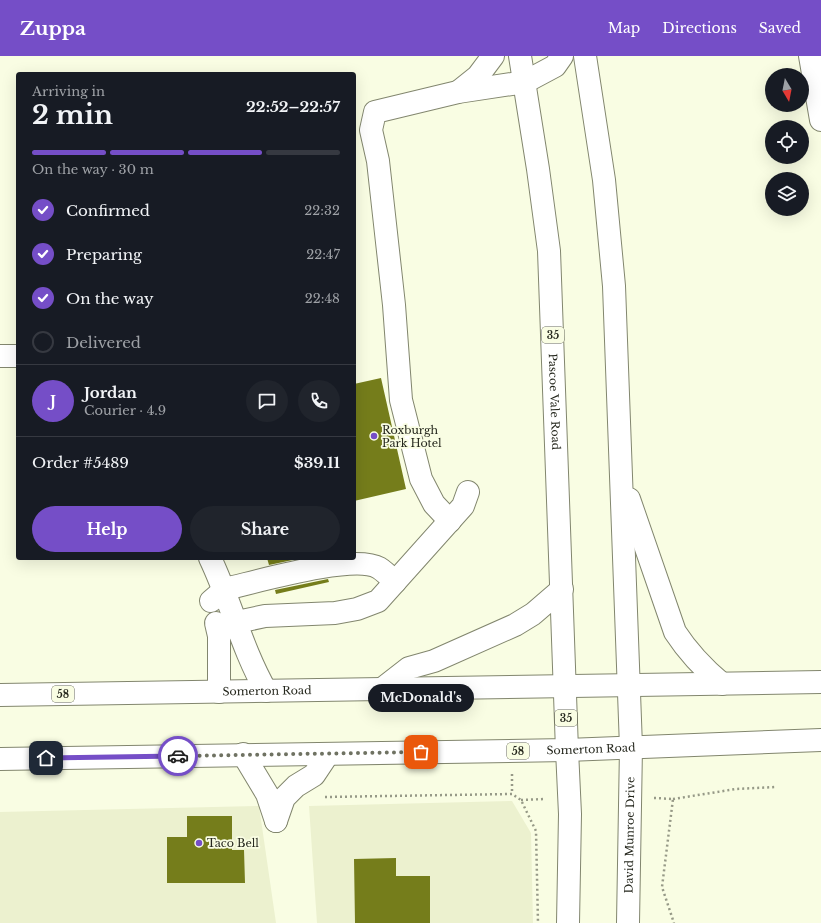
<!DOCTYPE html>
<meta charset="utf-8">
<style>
body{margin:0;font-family:"Libre Baskerville",serif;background:#20242c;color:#f1f3f6;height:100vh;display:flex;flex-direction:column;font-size:15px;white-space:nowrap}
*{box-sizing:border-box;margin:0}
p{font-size:13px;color:#9ea1a6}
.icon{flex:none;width:22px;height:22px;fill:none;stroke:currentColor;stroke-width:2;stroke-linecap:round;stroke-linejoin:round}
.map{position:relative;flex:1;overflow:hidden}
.side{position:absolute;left:16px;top:16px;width:340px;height:488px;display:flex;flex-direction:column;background:#171b24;border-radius:4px;box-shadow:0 4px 16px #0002}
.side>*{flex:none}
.needle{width:26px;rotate:170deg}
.controls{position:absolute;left:765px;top:12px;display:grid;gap:8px}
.controls a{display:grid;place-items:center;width:44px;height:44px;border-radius:50%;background:#171b24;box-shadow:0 4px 16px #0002;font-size:20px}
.pin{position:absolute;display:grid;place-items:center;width:34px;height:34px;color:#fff;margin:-17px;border-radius:8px;box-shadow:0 2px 6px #0006}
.courier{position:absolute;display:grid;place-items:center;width:40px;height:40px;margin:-20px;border:3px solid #754ec7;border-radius:50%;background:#fff;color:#222;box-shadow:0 1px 5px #0007}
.bubble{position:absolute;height:28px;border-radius:14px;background:#171b24;box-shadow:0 4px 16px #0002;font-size:13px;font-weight:700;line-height:28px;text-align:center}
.summary em{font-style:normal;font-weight:700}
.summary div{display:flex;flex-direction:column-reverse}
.summary{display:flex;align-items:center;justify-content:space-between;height:68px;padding:0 16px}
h1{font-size:26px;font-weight:700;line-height:30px}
.bar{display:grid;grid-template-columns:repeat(4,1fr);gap:6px 4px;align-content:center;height:48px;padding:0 16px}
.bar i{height:5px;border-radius:3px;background:#363941}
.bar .current{background:#754ec7}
.bar p{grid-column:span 4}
.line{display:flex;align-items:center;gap:10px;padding:0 16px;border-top:1px solid #363941}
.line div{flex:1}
.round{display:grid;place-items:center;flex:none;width:42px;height:42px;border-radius:21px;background:#20242c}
ol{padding:0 16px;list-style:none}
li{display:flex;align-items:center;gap:12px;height:44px}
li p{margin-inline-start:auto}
li .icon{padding:4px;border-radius:50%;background:#754ec7;color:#fff;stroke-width:4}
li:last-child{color:#9ea1a6}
li i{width:22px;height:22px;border:2px solid #363941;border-radius:50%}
.button{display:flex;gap:8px;margin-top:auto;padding:8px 16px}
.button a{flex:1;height:46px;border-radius:24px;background:#754ec7;color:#fff;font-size:16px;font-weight:700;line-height:46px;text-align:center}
.button a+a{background:#20242c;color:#f1f3f6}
header{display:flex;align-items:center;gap:24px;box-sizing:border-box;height:56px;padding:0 20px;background:#754ec7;color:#fff}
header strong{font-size:19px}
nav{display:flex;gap:22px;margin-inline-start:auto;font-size:14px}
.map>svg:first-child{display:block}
.built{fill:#ecf1cf}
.building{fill:#757d1b}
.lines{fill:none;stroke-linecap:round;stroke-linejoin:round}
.minor-casing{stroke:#82866e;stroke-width:24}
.major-casing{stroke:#82866e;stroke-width:24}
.path{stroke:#969987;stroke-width:2.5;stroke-dasharray:2 3;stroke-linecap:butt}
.minor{stroke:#fff;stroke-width:22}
.major{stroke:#fff;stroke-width:22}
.done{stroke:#6f7262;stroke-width:4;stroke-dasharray:0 7.2}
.route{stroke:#754ec7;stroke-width:5}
.poi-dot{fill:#754ec7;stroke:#f9fde3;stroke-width:1.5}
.labels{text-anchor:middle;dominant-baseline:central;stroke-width:3.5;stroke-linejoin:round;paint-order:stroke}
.shield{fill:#f9fde3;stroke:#656758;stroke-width:1}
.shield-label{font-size:10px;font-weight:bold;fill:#25271d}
.street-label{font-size:11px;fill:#25271d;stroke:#f9fde3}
.poi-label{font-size:11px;fill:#25271d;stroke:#f9fde3;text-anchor:start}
</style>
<header>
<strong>Zuppa</strong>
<nav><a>Map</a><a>Directions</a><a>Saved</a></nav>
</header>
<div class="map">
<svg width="821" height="867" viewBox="0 0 821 867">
<rect width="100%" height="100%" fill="#f9fde3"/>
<!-- built -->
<path class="built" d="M512 745 531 777 533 867H317L309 750Z
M259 750 276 867H0V756Z"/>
<!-- building -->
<path class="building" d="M381 322 406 433 354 445V328Z
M267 502H302L269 509Z
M328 523 329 526 276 538 275 534Z
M187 760H232V794H244L245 827H167V781H187Z
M396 802V820H430V867H355L354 803Z"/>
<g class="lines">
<defs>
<g id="minor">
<path d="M810 0 821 64"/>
<path d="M458 36 478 20 493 0"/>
<path d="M0 300H18"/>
<path d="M450 465 434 448 421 423 401 344 394 249 378 105 371 74 375 56 458 36 525 26"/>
<path d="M210 502C231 546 242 593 266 635"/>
<path d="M211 545 225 533C256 526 354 497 379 512 384 515 390 521 395 526"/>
<path d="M216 567 219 580V636"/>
<path d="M219 580 226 570 237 566 265 560 335 557 357 553 378 545 463 450 468 436"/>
<path d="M567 694 570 758 568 867"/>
<path d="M243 698 267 738 276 765"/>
<path d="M276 765 284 742 296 730 314 719 328 698"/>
<path id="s1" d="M628 867 631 691"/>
</g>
<g id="major">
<path id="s2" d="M520 0 538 113 549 195 567 694"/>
<path d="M585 0 604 124 614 230 631 691"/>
<path d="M525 26 555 10 562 0"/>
<path d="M629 443 675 576C688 596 703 612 722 628"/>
<path d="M382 633 409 612 434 605 515 569 533 558 562 533"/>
<path id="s3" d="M0 639 821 626"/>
<path id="s4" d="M0 703 567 694 821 684"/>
</g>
</defs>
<!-- minor casing -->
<use href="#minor" class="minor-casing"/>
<!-- major casing -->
<use href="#major" class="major-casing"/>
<!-- path -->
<path class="path" d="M512 718V738
M325 741 512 738 521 744 536 775 538 867
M654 742 673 743 662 831 674 867
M673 743 736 733 775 731
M521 744 545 743"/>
<!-- minor -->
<use href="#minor" class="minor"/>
<!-- major -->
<use href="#major" class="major"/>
</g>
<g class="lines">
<!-- done -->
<path class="done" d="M178 700 421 696"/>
<!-- route -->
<path class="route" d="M46 702 178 700"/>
</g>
<!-- markers -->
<g class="poi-dot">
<circle cx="374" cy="380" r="4"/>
<circle cx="199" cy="787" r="4"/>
</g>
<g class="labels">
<!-- shield labels -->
<g class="shield">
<rect x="542" y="271" width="22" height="16" rx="3"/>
<rect x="52" y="630" width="22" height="16" rx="3"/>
<rect x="555" y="654" width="22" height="16" rx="3"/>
<rect x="507" y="687" width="22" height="16" rx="3"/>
</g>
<g class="shield-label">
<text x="553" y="279">35</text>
<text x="63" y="638">58</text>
<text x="566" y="662">35</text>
<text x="518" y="695">58</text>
</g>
<!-- street labels -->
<g class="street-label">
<text stroke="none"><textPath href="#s2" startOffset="348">Pascoe Vale Road</textPath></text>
<text stroke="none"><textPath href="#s3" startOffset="267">Somerton Road</textPath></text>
<text stroke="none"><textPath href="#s4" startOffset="591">Somerton Road</textPath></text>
<text stroke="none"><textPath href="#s1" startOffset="88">David Munroe Drive</textPath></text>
</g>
<!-- poi labels -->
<g class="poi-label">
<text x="382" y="374">Roxburgh<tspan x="382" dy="13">Park Hotel</tspan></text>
<text x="207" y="787">Taco Bell</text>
</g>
</g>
</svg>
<div class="controls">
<a><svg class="needle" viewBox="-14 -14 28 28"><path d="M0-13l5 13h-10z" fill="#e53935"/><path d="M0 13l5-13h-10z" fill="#9ea1a6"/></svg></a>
<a><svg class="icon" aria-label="locate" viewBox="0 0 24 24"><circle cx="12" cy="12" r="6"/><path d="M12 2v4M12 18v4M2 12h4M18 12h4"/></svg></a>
<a><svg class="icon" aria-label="layers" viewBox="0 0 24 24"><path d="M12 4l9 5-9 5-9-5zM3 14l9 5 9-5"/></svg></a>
</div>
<div class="pin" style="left:421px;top:696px;background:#ea580c"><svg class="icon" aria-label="bag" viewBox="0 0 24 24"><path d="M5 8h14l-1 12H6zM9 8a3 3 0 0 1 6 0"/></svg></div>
<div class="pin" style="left:46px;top:702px;background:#1f2937"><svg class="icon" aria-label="home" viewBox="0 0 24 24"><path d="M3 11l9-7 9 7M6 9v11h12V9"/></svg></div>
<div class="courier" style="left:178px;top:700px"><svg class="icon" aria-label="car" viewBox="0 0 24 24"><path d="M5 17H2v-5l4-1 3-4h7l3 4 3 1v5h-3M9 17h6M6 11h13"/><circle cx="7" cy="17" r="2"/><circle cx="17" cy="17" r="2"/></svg></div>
<div class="bubble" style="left:368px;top:628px;width:106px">McDonald's</div>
<section class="side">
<div class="summary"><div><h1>2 min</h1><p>Arriving in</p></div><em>22:52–22:57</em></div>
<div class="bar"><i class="current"></i><i class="current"></i><i class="current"></i><i></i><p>On the way · 30 m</p></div>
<ol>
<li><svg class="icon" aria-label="check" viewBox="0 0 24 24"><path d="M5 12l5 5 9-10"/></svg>Confirmed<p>22:32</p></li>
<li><svg class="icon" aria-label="check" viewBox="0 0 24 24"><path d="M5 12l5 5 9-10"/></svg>Preparing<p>22:47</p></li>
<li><svg class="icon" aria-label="check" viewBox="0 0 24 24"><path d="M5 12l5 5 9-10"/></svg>On the way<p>22:48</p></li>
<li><i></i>Delivered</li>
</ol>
<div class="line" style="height:72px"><b class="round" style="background:#754ec7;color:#fff">J</b><div><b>Jordan</b><p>Courier · 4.9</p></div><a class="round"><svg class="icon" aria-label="chat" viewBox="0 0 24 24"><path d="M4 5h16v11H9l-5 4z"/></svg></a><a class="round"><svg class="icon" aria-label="phone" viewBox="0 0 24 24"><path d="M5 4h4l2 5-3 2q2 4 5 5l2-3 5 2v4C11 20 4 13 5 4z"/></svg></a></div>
<div class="line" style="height:52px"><div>Order #5489</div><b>$39.11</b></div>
<div class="button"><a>Help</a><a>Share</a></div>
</section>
</div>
